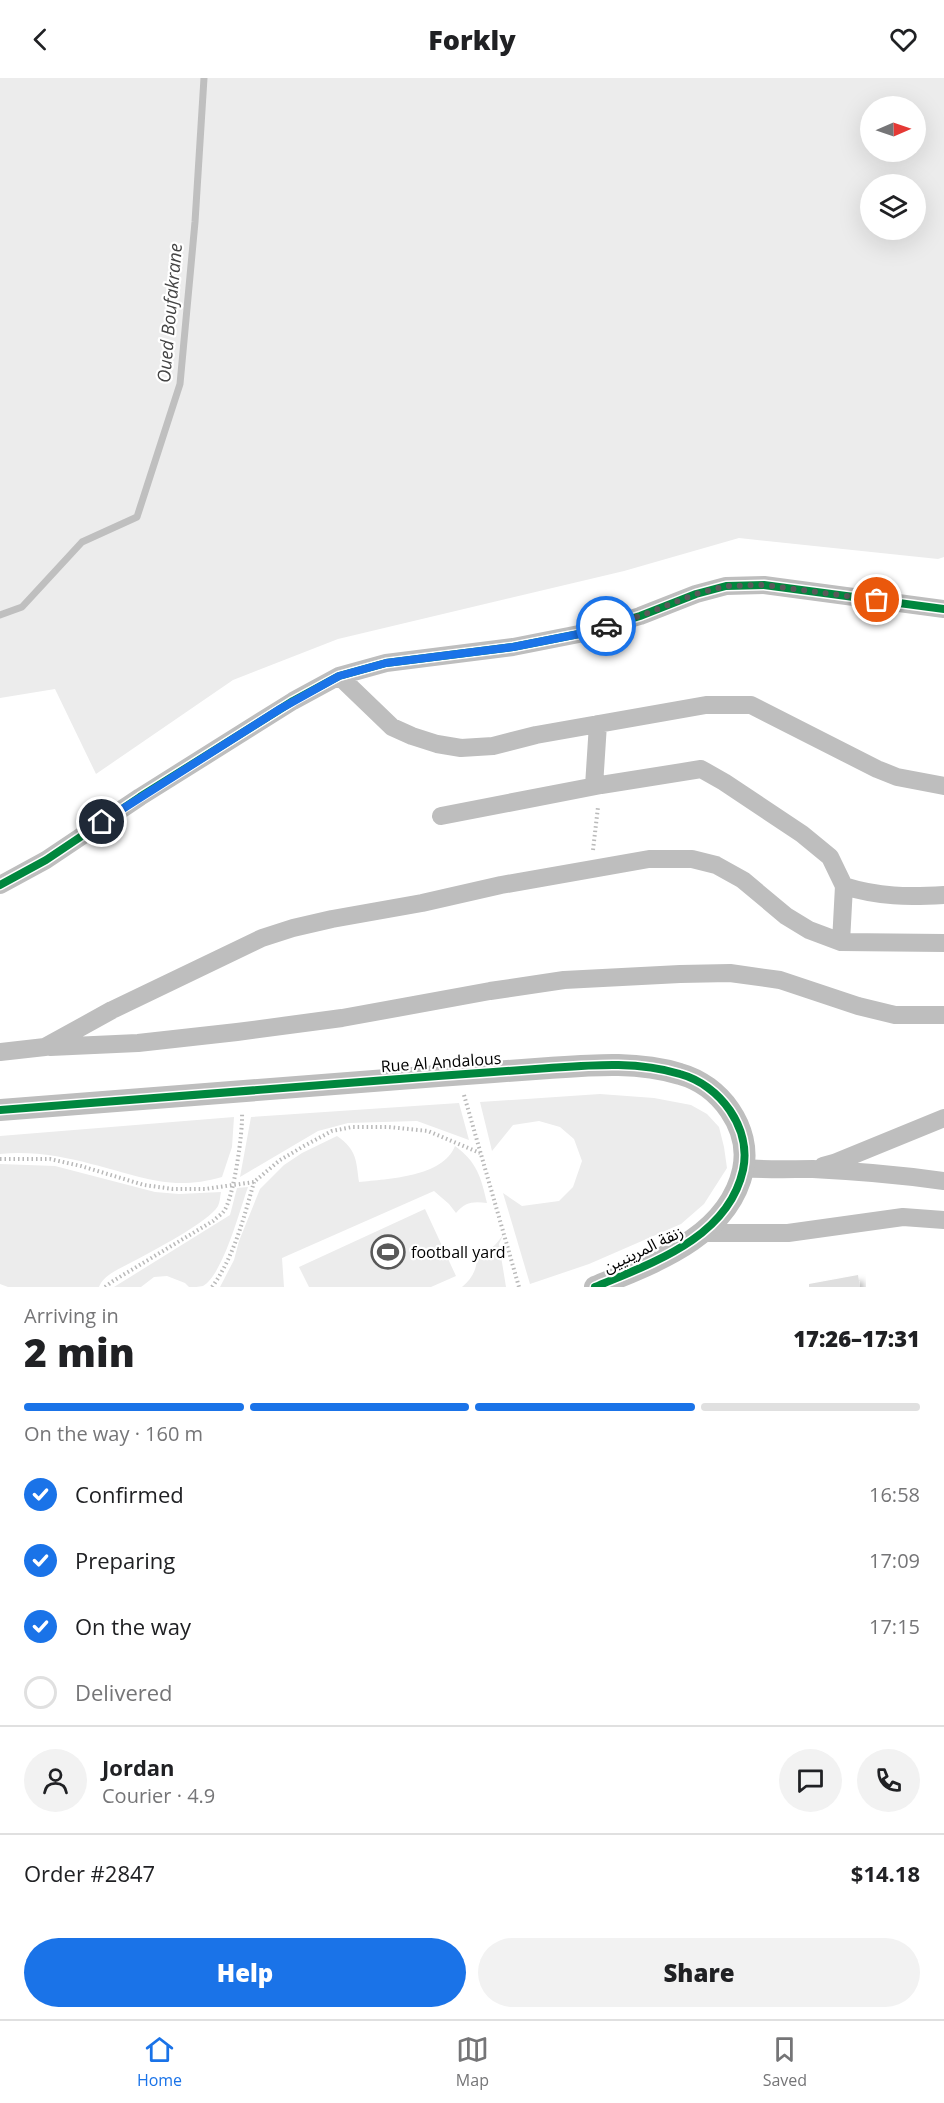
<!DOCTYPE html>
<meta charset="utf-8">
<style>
body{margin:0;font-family:"Open Sans","Noto Sans Arabic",sans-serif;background:#f2f2f2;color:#202124;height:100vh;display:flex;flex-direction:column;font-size:22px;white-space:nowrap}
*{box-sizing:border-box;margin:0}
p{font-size:20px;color:#757577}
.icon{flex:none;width:33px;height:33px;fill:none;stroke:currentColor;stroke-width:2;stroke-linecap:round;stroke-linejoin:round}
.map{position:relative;height:1209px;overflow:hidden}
.drawer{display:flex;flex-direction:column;background:#fff;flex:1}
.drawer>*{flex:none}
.needle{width:39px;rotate:88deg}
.tools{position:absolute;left:860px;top:18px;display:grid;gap:12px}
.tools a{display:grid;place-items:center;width:66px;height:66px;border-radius:50%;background:#fff;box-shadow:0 6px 24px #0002;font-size:30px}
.pin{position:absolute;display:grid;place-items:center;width:51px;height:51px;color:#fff;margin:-26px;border:3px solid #fff;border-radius:50%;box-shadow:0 2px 6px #0007}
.courier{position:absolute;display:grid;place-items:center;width:60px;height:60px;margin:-30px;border:4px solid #1a73e8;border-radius:50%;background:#fff;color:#222;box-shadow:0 2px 8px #0007}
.headline em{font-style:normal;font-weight:800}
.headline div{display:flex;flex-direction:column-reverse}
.headline{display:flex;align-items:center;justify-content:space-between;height:102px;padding:0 24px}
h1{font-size:39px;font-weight:800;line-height:45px}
.bar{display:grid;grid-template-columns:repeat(4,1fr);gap:9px 6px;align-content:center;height:72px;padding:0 24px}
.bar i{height:8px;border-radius:4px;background:#e0e0e0}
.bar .on{background:#1a73e8}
.bar p{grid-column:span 4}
.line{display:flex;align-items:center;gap:15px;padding:0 24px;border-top:2px solid #e0e0e0}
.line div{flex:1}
.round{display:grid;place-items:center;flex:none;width:63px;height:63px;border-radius:32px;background:#f2f2f2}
ol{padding:0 24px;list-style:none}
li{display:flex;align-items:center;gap:18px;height:66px}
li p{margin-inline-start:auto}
li .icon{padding:6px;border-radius:50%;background:#1a73e8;color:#fff;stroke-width:4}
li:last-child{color:#757577}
li i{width:33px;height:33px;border:3px solid #e0e0e0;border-radius:50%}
.button{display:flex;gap:12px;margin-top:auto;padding:12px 24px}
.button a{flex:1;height:69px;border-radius:36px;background:#1a73e8;color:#fff;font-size:24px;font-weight:800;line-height:69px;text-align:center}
.button a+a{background:#f2f2f2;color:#202124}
header{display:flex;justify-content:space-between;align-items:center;height:78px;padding:0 24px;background:#fff;font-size:27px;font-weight:800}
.tab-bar{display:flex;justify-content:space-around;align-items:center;height:84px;border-top:2px solid #e0e0e0;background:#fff;font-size:16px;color:#757577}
.tab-bar a{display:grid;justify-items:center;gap:3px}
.tab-bar .on{color:#1a73e8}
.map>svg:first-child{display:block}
.green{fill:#ececec;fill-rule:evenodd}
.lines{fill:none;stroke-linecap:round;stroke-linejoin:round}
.stream{stroke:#bfbfbf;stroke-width:7}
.building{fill:#dfdfdf;filter:url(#shadow)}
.path{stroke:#b9b9b9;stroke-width:4;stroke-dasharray:1.5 3;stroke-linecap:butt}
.minor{stroke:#bebebe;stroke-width:18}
.tertiary{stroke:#bebebe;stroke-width:22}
.cycleway-casing{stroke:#fff;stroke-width:11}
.cycleway{stroke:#00873e;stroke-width:8}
.done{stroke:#595959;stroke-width:6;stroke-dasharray:0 10.8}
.route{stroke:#1a73e8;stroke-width:8}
.labels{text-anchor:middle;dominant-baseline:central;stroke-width:4.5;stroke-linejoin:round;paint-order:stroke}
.street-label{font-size:16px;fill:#000;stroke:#fff}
.poi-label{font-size:16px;fill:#000;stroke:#fff;text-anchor:start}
.water-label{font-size:18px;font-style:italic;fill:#444;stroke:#fff}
</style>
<header><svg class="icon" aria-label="back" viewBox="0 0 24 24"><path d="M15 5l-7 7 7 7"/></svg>Forkly<svg class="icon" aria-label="heart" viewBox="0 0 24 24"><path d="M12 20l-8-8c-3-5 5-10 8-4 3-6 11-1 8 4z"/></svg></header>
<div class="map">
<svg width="944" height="1209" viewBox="0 0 944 1209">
<defs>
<filter id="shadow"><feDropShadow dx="5.5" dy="5.5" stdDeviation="3" flood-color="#0004"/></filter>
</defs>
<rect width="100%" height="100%" fill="#fff"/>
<!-- green -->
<path class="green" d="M0 0H944V479L938 481 739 460 624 493 338 561 233 602 96 696 55 611 0 620ZM870 28H915V74H870ZM870 106H915V152H870Z
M600 1016 654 1020 691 1027 707 1036 719 1049 724 1069 727 1090 704 1126 681 1146 589 1186 530 1206 503 1115 522 1128 559 1123 573 1109 582 1083 574 1061 560 1049 539 1043 513 1047 492 1073 480 1024Z
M459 1025 469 1062 417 1043 348 1045 318 1053 240 1099 251 1039Z
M234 1039 232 1069 222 1099C170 1114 141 1098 91 1086 61 1078 32 1073 0 1076V1058Z
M337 1058C357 1072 356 1082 359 1104 388 1101 443 1099 455 1068 477 1084 481 1099 487 1125 473 1123 465 1124 456 1135L449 1126 434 1113 282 1180 284 1209H220L234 1182 239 1163 260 1111 284 1087 302 1075Z
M0 1086 55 1088 155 1114 179 1116 221 1114C220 1119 220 1124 218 1128 209 1144 151 1174 132 1184 121 1190 103 1197 99 1209H8L0 1206Z
M248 1109C240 1131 223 1197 203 1208 199 1209 194 1209 189 1209L185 1205 167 1198 154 1199 141 1209H114L230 1137 237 1110Z
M425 1131 456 1198 431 1209H309L299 1189Z
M503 1157 499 1166 506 1209H462C473 1200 480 1187 475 1172 490 1175 495 1168 503 1157Z"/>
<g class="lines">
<!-- stream -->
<path class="stream" d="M0 537 22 529 82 464 137 439 180 306 195 144 204 0"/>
</g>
<!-- building -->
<path class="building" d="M858 1197 860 1209H809V1206Z"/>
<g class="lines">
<!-- path -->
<path class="path" d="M593 772 598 729
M464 1017 519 1209
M0 1081H50L81 1088 144 1107 173 1111H205L254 1104 280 1082 304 1068 332 1053 352 1049H389L428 1053 480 1075
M105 1209 113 1203 213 1143C216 1140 221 1137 224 1133 234 1119 243 1053 242 1035
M212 1209C234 1179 244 1139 254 1104"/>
<!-- minor -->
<path class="minor" d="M339 598 392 649 412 658 437 666 461 670 493 668 536 657 706 627H751L877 691 897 699 944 708
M594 708 598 646
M441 738 601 707 701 691 724 704 802 756 830 779 844 808C879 819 908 819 944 817
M0 807 46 782 140 719 293 623 339 598 386 585 513 569 584 555 640 538 696 516 726 508 764 507 944 531
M841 864 844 808
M50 969 138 965 237 954 342 940 490 913 564 902 680 896 730 895 780 902 858 928 895 937H944
M0 974 45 969 112 932 262 860 293 850 332 841 422 825 501 807 649 781H692L716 787 743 802 786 838 809 852 841 864 944 865
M823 1088 834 1085 944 1040
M743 1090C767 1092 790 1091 813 1091 857 1093 901 1097 944 1103
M702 1155H788L903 1139 944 1142"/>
<!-- tertiary -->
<path class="tertiary" d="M0 1032C146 1020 292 1009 438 998 475 995 512 993 549 990 593 987 637 983 680 996 720 1007 752 1050 743 1092 728 1160 652 1185 595 1209"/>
<defs>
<path id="cycleway" d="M0 807 46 782 140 719 293 623 339 598 386 585 513 569 584 555 640 538 696 516 726 508 764 507 944 531
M0 1032C146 1020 292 1009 438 998 475 995 512 993 549 990 593 987 637 983 680 996 720 1007 752 1050 743 1092 728 1160 652 1185 595 1209"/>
</defs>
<!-- cycleway casing -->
<use href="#cycleway" class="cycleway-casing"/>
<!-- cycleway -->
<use href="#cycleway" class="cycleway"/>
</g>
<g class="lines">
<!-- done -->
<path class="done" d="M606 548 640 538 696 516 726 508 764 507 877 522"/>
<!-- route -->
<path class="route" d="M102 744 280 631 339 598 386 585 513 569 584 555 606 548"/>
</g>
<!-- icons -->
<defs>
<symbol id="stadium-ring" viewBox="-11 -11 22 22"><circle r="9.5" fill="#fff" stroke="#595959" stroke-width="1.5"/><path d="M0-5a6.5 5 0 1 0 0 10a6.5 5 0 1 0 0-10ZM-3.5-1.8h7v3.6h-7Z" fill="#595959"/></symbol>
</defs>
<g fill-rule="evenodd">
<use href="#stadium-ring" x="369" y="1155" width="38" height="38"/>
</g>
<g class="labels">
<!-- street labels -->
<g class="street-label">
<text transform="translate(441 984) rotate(-4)">Rue Al Andalous</text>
<text transform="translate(643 1171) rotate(-26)">زنقة المرينيين</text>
</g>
<!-- poi labels -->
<g class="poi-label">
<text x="411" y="1174">football yard</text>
</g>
<!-- water labels -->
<g class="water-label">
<text transform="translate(169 235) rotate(-85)">Oued Boufakrane</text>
</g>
</g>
</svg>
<div class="tools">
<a><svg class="needle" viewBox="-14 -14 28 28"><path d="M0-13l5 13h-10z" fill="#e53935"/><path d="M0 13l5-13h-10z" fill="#757577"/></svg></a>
<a><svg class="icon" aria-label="layers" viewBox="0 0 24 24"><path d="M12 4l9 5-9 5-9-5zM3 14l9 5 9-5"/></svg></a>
</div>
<div class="pin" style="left:877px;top:522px;background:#ea580c"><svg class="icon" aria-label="bag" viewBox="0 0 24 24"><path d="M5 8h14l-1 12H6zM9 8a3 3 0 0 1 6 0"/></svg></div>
<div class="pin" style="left:102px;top:744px;background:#1f2937"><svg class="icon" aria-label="home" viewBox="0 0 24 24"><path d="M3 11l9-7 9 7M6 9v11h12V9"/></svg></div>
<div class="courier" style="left:606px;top:548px"><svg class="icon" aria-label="car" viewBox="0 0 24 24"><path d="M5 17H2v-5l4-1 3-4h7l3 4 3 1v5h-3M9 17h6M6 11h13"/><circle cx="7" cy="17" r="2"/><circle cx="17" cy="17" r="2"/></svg></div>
</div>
<section class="drawer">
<div class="headline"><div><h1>2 min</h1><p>Arriving in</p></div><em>17:26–17:31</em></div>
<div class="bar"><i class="on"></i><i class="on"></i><i class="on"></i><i></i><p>On the way · 160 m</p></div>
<ol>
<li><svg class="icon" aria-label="check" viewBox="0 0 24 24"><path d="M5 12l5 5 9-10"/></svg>Confirmed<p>16:58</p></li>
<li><svg class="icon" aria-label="check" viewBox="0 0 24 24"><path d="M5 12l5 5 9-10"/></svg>Preparing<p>17:09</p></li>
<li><svg class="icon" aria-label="check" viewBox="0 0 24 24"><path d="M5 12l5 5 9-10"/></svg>On the way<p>17:15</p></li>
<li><i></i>Delivered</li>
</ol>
<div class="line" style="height:108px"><a class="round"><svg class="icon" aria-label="person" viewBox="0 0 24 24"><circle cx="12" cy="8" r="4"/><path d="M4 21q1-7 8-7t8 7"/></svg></a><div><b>Jordan</b><p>Courier · 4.9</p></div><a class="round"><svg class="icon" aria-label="chat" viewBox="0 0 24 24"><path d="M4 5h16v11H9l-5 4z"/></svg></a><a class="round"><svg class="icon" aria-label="phone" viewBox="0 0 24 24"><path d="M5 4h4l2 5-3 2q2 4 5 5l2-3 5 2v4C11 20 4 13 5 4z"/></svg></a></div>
<div class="line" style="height:78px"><div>Order #2847</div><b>$14.18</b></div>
<div class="button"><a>Help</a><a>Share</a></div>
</section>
<nav class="tab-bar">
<a class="on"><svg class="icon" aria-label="home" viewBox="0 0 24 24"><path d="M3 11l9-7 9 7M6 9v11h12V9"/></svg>Home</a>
<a><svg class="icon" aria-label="map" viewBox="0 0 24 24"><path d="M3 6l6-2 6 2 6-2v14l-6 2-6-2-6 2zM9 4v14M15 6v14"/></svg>Map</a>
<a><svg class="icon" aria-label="saved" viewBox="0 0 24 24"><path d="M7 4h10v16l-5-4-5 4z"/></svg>Saved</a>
</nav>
